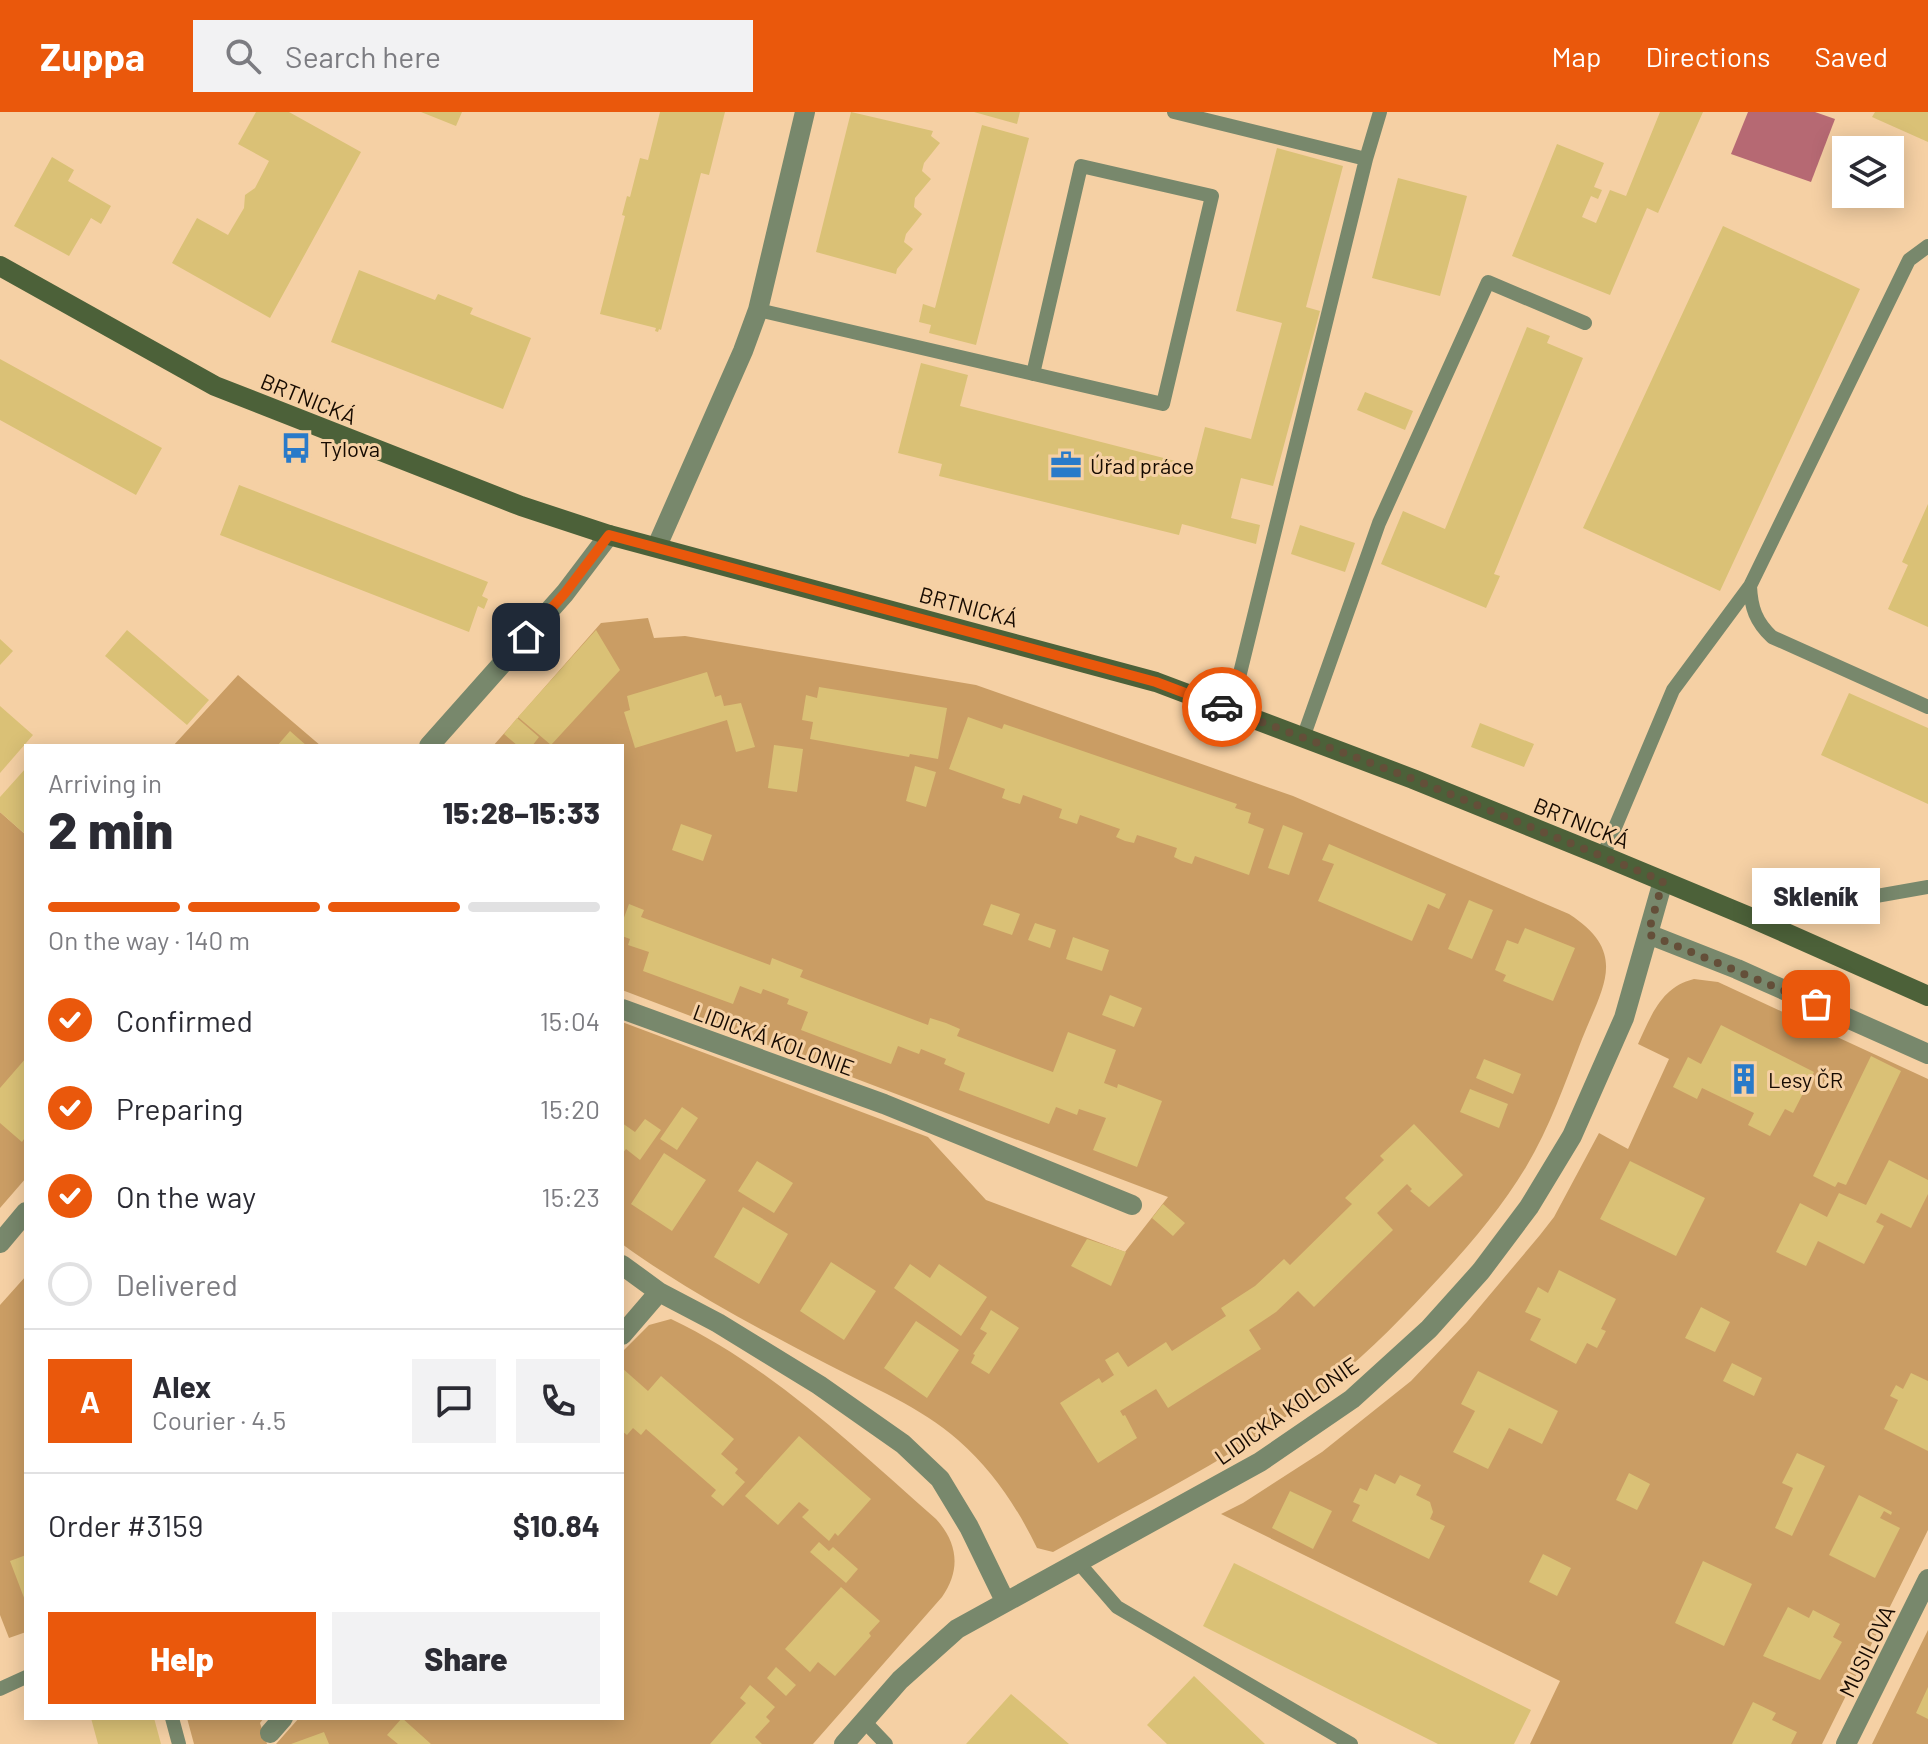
<!DOCTYPE html>
<meta charset="utf-8">
<style>
body{margin:0;font-family:Barlow,sans-serif;background:#f2f2f3;color:#2b2b33;height:100vh;display:flex;flex-direction:column;font-size:30px;white-space:nowrap}
*{box-sizing:border-box;margin:0}
p{font-size:26px;color:#7c7c81}
.icon{flex:none;width:44px;height:44px;fill:none;stroke:currentColor;stroke-width:2;stroke-linecap:round;stroke-linejoin:round}
.map{position:relative;flex:1;overflow:hidden}
.panel{position:absolute;left:24px;top:632px;width:600px;height:976px;display:flex;flex-direction:column;background:#fff;border-radius:0px;box-shadow:0 4px 20px #0003}
.panel>*{flex:none}
.buttons{position:absolute;left:1832px;top:24px;display:grid;gap:16px}
.buttons a{display:grid;place-items:center;width:72px;height:72px;border-radius:0px;background:#fff;box-shadow:0 4px 20px #0003;font-size:40px}
.pin{position:absolute;display:grid;place-items:center;width:68px;height:68px;color:#fff;margin:-34px;border-radius:16px;box-shadow:0 4px 12px #0006}
.courier{position:absolute;display:grid;place-items:center;width:80px;height:80px;margin:-40px;border:6px solid #ea580c;border-radius:50%;background:#fff;color:#222;box-shadow:0 2px 10px #0007}
.bubble{position:absolute;height:56px;border-radius:0px;background:#fff;box-shadow:0 4px 20px #0003;font-size:26px;font-weight:800;line-height:56px;text-align:center}
.head em{font-style:normal;font-weight:800}
.head div{display:flex;flex-direction:column-reverse}
.head{display:flex;align-items:center;justify-content:space-between;height:136px;padding:0 24px}
h1{font-size:52px;font-weight:800;line-height:60px}
.bar{display:grid;grid-template-columns:repeat(4,1fr);gap:12px 8px;align-content:center;height:96px;padding:0 24px}
.bar i{height:10px;border-radius:6px;background:#e1e1e2}
.bar .active{background:#ea580c}
.bar p{grid-column:span 4}
.line{display:flex;align-items:center;gap:20px;padding:0 24px;border-top:2px solid #e1e1e2}
.line div{flex:1}
.round{display:grid;place-items:center;flex:none;width:84px;height:84px;border-radius:0px;background:#f2f2f3}
ol{padding:0 24px;list-style:none}
li{display:flex;align-items:center;gap:24px;height:88px}
li p{margin-inline-start:auto}
li .icon{padding:8px;border-radius:50%;background:#ea580c;color:#fff;stroke-width:4}
li:last-child{color:#7c7c81}
li i{width:44px;height:44px;border:4px solid #e1e1e2;border-radius:50%}
.button{display:flex;gap:16px;margin-top:auto;padding:16px 24px}
.button a{flex:1;height:92px;border-radius:0px;background:#ea580c;color:#fff;font-size:32px;font-weight:800;line-height:92px;text-align:center}
.button a+a{background:#f2f2f3;color:#2b2b33}
header{display:flex;align-items:center;gap:48px;box-sizing:border-box;height:112px;padding:0 40px;background:#ea580c;color:#fff}
header strong{font-size:38px}
nav{display:flex;gap:44px;margin-inline-start:auto;font-size:28px}
.search{width:560px;height:72px;background:#f2f2f3;display:flex;align-items:center;gap:20px;box-sizing:border-box;padding:0 28px;border-radius:0px;color:#7c7c81;font-size:30px}
.map>svg:first-child{display:block}
.green{fill:#ca9d64}
.water{fill:#b66973}
.building{fill:#dac176}
.lines{fill:none;stroke-linecap:round;stroke-linejoin:round}
.lane{stroke:#78886c;stroke-width:14}
.street{stroke:#78886c;stroke-width:20}
.secondary{stroke:#4c6139;stroke-width:20}
.done{stroke:#644f39;stroke-width:8;stroke-dasharray:0 14.4}
.route{stroke:#ea580c;stroke-width:10}
.labels{text-anchor:middle;dominant-baseline:central;stroke-width:6;stroke-linejoin:round;paint-order:stroke}
.street-label{font-size:22px;fill:#160a00;stroke:#f5d0a4}
.poi-label{font-size:22px;fill:#160a00;stroke:#f5d0a4;text-anchor:start}
</style>
<header>
<strong>Zuppa</strong>
<div class="search"><svg class="icon" aria-label="search" viewBox="0 0 24 24"><circle cx="10" cy="10" r="6"/><path d="M15 15l6 6"/></svg>Search here</div>
<nav><a>Map</a><a>Directions</a><a>Saved</a></nav>
</header>
<div class="map">
<svg width="1928" height="1632" viewBox="0 0 1928 1632">
<rect width="100%" height="100%" fill="#f5d0a4"/>
<!-- green -->
<path class="green" d="M648 506 654 526 685 524 976 573 1293 684 1569 802C1629 841 1603 874 1582 927 1565 971 1550 1015 1526 1055 1502 1095 1472 1130 1440 1165 1406 1202 1371 1238 1332 1270 1248 1339 1147 1387 1053 1440L1037 1436C1017 1395 993 1359 958 1328 921 1295 871 1275 827 1252 759 1217 684 1177 622 1132V910L928 1025 986 1088 1125 1140 1168 1085 622 878V634H493L601 511Z
M238 563 321 634H173Z
M0 700 26 723V1066L0 1096Z
M1694 867 1718 870 1928 967V1418L1822 1632H1530L1560 1569 1221 1402 1243 1391 1322 1340 1411 1269 1467 1210 1540 1123 1554 1105 1599 1021 1628 1037 1669 947 1638 932C1651 904 1661 875 1694 867Z
M26 1164V1520L9 1526 0 1503V1193Z
M671 1207C772 1255 853 1334 936 1407 958 1431 961 1458 942 1485L813 1632H276L299 1606H622V1240L649 1213Z
M1928 1518V1632H1872Z
M187 1606H264L260 1611 267 1632H194Z"/>
<!-- water -->
<path class="water" d="M1748 0H1815L1835 7 1811 70 1731 42Z"/>
<!-- building -->
<path class="building" d="M256 0H289L361 40 270 206 172 151 197 106 228 123 244 96 245 83 255 76 269 49 238 32Z
M421 0H462L456 14Z
M660 0H725L709 63 701 61 661 218 659 217 658 220 655 219 656 216 600 202 625 104 622 103 627 84 630 85 640 46 648 48Z
M851 0 933 19 931 24 940 31 924 51 922 59 931 67 915 86 914 95 922 102 906 122 904 130 913 137 897 157 896 162 816 140Z
M974 0H1020L1017 12Z
M1660 0H1703L1658 101 1647 96 1610 183 1512 144 1557 32 1604 51 1594 75 1602 78 1598 87 1591 84 1582 105 1596 111 1610 78 1626 84Z
M1875 0H1928V30L1872 5Z
M982 13 1029 26 976 233 929 221 931 213 919 210 923 192 935 196Z
M1277 36 1343 54 1306 195 1320 199 1273 374 1241 366 1231 406 1260 413 1256 432 1182 412 1179 423 939 364 942 352 898 341 921 251 968 263 960 294 1195 354 1205 315 1251 327 1282 211 1236 199Z
M52 45 74 58 68 69 111 94 101 112 91 106 69 144 14 114Z
M1398 66 1467 84 1440 184 1372 166Z
M1723 114 1860 177 1720 479 1583 416Z
M359 158 435 188 438 182 473 196 470 202 531 226 503 297 331 230Z
M1527 215 1550 224 1547 231 1583 246 1494 462 1500 464 1486 496 1381 452 1403 399 1445 417Z
M0 247 162 336 136 383 0 308Z
M1365 280 1413 299 1405 318 1357 298Z
M239 373 488 470 482 484 488 487 484 497 478 494 469 520 220 423Z
M1928 392V515L1888 497 1908 453 1902 450Z
M1300 413 1355 431 1345 460 1291 442Z
M127 518 209 588 187 613 105 544Z
M596 518 620 558 551 633 518 605Z
M0 527 13 539 0 553Z
M707 560 715 585 721 583 724 594 741 591 755 635 736 640 727 608 635 636 624 600 630 598 627 584Z
M819 575 947 596 938 647 910 642 909 645 810 627 813 610 802 608 806 583 817 586Z
M1849 581 1928 616V692L1821 643Z
M0 594 33 623 0 661Z
M968 605 1002 617 1004 612 1237 692 1235 696 1251 701 1248 711 1264 717 1249 763 1195 744 1192 752 1182 749 1174 745 1177 736 1137 723 1134 731 1125 729 1116 725 1120 717 1080 703 1077 712 1059 706 1062 697 1023 683 1020 692 1010 689 1002 686 1005 677 949 657Z
M517 606 539 625 532 634H518L504 622Z
M1480 611 1534 632 1524 655 1471 635Z
M290 619 307 634H277Z
M774 633 803 637 797 680 768 676Z
M915 654 936 660 926 695 906 689Z
M26 656V723L0 700V685Z
M681 712 712 723 703 749 672 738Z
M1283 713 1303 721 1289 763 1268 756Z
M1329 732 1446 782 1439 797 1428 792 1412 829 1318 789 1334 752 1322 748Z
M1469 788 1493 798 1472 847 1448 837Z
M629 792 644 798 641 805 770 853 772 846 787 852 803 858 800 865 928 913 930 906 946 911 960 917 957 924 1053 960 1068 920 1116 938 1104 971 1117 976 1118 972 1162 989 1137 1055 1093 1038 1106 1006 1079 997 1077 1003 1056 995 1049 1012 959 978 965 961 944 952 946 947 921 937 919 942 898 934 891 952 801 918 808 900 787 892 789 887 763 877 761 882 740 874 733 892 643 859 649 840 628 833 630 827 622 824V811Z
M991 792 1020 802 1012 823 983 813Z
M1035 811 1056 818 1050 836 1028 828Z
M1525 816 1575 836 1553 889 1503 869 1506 863 1495 858 1507 828 1518 832Z
M1073 825 1109 838 1102 859 1066 847Z
M1110 883 1142 896 1134 915 1102 903Z
M1721 913 1814 960 1793 1001 1785 997 1770 1024 1748 1013 1754 1001 1702 976 1697 987 1673 975 1688 945 1701 952Z
M1871 944 1901 959 1846 1073 1838 1070 1835 1075 1813 1064Z
M26 946V1024L22 1030 0 1011V976Z
M1484 947 1521 962 1513 982 1476 966Z
M1470 977 1508 992 1499 1016 1460 1000Z
M682 995 698 1006 677 1038 660 1027Z
M645 1007 661 1018 640 1048 626 1037 622 1042V1011L635 1020Z
M1414 1012 1463 1063 1429 1095 1410 1079 1412 1077 1407 1072 1377 1101 1393 1118 1314 1195 1298 1179 1276 1200 1249 1218 1261 1237 1168 1296 1156 1277 1120 1299 1123 1304 1125 1303 1137 1326 1098 1351 1060 1291 1099 1266 1102 1271 1114 1263 1105 1248 1118 1240 1128 1255 1166 1230 1172 1239 1226 1204 1221 1196 1255 1174 1284 1147 1290 1153 1352 1092 1345 1086 1384 1048 1380 1044Z
M664 1041 706 1068 672 1119 631 1092Z
M1889 1048 1928 1068V1082L1911 1116 1881 1101 1876 1110 1884 1114 1864 1152 1818 1129 1806 1154 1776 1140 1800 1091 1827 1105 1839 1081 1866 1093Z
M757 1049 793 1071 774 1101 738 1079Z
M1630 1049 1705 1086 1676 1144 1600 1107Z
M1163 1092 1185 1111 1173 1124 1152 1106Z
M743 1095 788 1122 759 1172 714 1145Z
M1087 1127 1126 1140 1111 1174 1071 1154Z
M831 1150 876 1179 844 1228 800 1199Z
M910 1152 930 1166 939 1152 987 1185 961 1224 894 1176Z
M1559 1158 1616 1187 1601 1217 1606 1219 1597 1236 1587 1231 1576 1252 1530 1228 1541 1207 1525 1200 1538 1175 1548 1181Z
M1701 1195 1730 1210 1715 1240 1685 1226Z
M991 1198 1019 1216 989 1262 971 1251 975 1243 973 1242 987 1221 980 1217Z
M916 1209 959 1238 927 1286 884 1256Z
M1732 1251 1762 1266 1754 1284 1723 1269Z
M622 1256 648 1279 661 1264 734 1327 721 1342 738 1357 735 1361 745 1370 723 1394 711 1384 716 1378 646 1317 641 1323 633 1316 627 1323 622 1319Z
M1478 1259 1558 1299 1542 1332 1509 1316 1488 1357 1453 1340 1475 1299 1461 1292Z
M1911 1261 1928 1269V1339L1884 1317 1898 1288 1890 1284 1896 1273 1903 1277Z
M799 1324 871 1387 838 1424 835 1421 829 1429 802 1405 809 1398 799 1390 778 1413 745 1384Z
M1797 1341 1825 1354 1792 1424 1775 1416 1793 1376 1782 1371Z
M1629 1361 1650 1372 1637 1398 1616 1388Z
M1375 1362 1395 1372 1400 1363 1421 1373 1416 1383 1430 1390 1433 1400 1430 1407 1445 1414 1429 1447 1352 1409 1360 1393 1353 1390 1360 1376 1367 1379Z
M1290 1379 1332 1399 1313 1437 1272 1416Z
M1859 1383 1892 1400 1891 1403 1884 1399 1880 1406 1900 1416 1875 1466 1829 1443Z
M819 1430 829 1439 833 1435 858 1457 846 1471 810 1440Z
M1543 1442 1571 1456 1557 1484 1529 1470Z
M26 1443V1491L10 1449Z
M1703 1449 1752 1472 1724 1534 1675 1511Z
M1234 1451 1531 1598 1514 1632H1438L1203 1514Z
M841 1475 880 1509 869 1521 871 1524 835 1564 818 1550 810 1560 785 1537Z
M1788 1495 1809 1506 1813 1498 1840 1512 1833 1525 1842 1530 1820 1568 1763 1544Z
M776 1555 796 1573 786 1584 767 1566Z
M1194 1564 1265 1632H1167L1147 1613Z
M750 1573 775 1595 766 1605 770 1609 755 1625 762 1632H710L746 1591 740 1586Z
M1928 1575V1607L1916 1601Z
M1011 1582 1069 1632H966Z
M1753 1590 1776 1601 1772 1608 1797 1620 1791 1632H1732Z
M91 1606H154L161 1632H98Z
M402 1606 431 1632H398L387 1623Z
M324 1620 329 1632H291Z"/>
<g class="lines">
<!-- lane -->
<path class="lane" d="M1174 0 1366 47 1380 0
M1928 134 1909 148 1750 474C1751 496 1756 510 1772 525L1928 595
M758 198 1163 292 1212 84 1081 54 1033 262
M1231 598 1366 47
M1303 626 1379 411 1488 170 1585 211
M1603 744 1673 578 1750 474
M1752 806 1928 775
M1078 1450 1117 1495 1351 1632
M0 1577 26 1565
M172 1606 179 1632
M864 1609 886 1632"/>
<!-- street -->
<path class="street" d="M657 434 743 239 758 198 805 0
M429 634 565 481 609 423
M1648 822 1737 857 1928 942
M622 897 884 992 1132 1093
M0 1131 26 1100
M622 1153 659 1180 718 1211 819 1273 903 1332 940 1367 969 1415 1005 1489
M622 1223 659 1180
M270 1621 283 1606
M844 1632 900 1568 957 1517 1260 1350 1352 1287 1429 1217 1481 1159 1529 1095 1572 1024 1624 906 1663 769
M1846 1632 1928 1467"/>
<!-- secondary -->
<path class="secondary" d="M0 154 215 274 521 394 609 423 1156 570 1413 667 1603 744 1752 806 1928 884"/>
</g>
<g class="lines">
<!-- done -->
<path class="done" d="M1222 595 1413 667 1663 769 1648 822 1816 892"/>
<!-- route -->
<path class="route" d="M526 525 565 481 609 423 1156 570 1222 595"/>
</g>
<!-- icons -->
<defs>
<symbol id="bus-bare" viewBox="-9 -9 18 18"><path d="M-5-6H5V4H4V6H2V4H-2V6H-4V4H-5ZM-3.5-4V0h7V-4ZM-3.5 1.2v1.5H-2V1.2ZM2 1.2v1.5H3.5V1.2Z" fill="#297ac9" stroke="#f5d0a4" stroke-width="2.5" paint-order="stroke"/></symbol>
<symbol id="office-bare" viewBox="-9 -9 18 18"><path d="M-6-3h4V-5.5h4V-3h4V5H-6ZM-1-4.5V-3h2v-1.5ZM-6 0V1H6V0Z" fill="#297ac9" stroke="#f5d0a4" stroke-width="2.5" paint-order="stroke"/></symbol>
<symbol id="building-bare" viewBox="-9 -9 18 18"><path d="M-4-6H4V6H1V3H-1V6H-4ZM-2.5-4.3h1.7v1.8h-1.7ZM.8-4.3h1.7v1.8H.8ZM-2.5-1h1.7V.8h-1.7ZM.8-1h1.7V.8H.8Z" fill="#297ac9" stroke="#f5d0a4" stroke-width="2.5" paint-order="stroke"/></symbol>
</defs>
<g fill-rule="evenodd">
<use href="#bus-bare" x="274" y="314" width="44" height="44"/>
<use href="#office-bare" x="1044" y="331" width="44" height="44"/>
<use href="#building-bare" x="1722" y="945" width="44" height="44"/>
</g>
<g class="labels">
<!-- street labels -->
<g class="street-label">
<text transform="translate(309 286) rotate(22)">BRTNICKÁ</text>
<text transform="translate(969 494) rotate(15)">BRTNICKÁ</text>
<text transform="translate(1582 710) rotate(22)">BRTNICKÁ</text>
<text transform="translate(774 927) rotate(20)">LIDICKÁ KOLONIE</text>
<text transform="translate(1286 1298) rotate(-35)">LIDICKÁ KOLONIE</text>
<text transform="translate(1866 1539) rotate(-64)">MUSILOVA</text>
</g>
<!-- poi labels -->
<g class="poi-label">
<text x="320" y="336">Tylova</text>
<text x="1090" y="353">Úřad práce</text>
<text x="1768" y="967">Lesy ČR</text>
</g>
</g>
</svg>
<div class="buttons">
<a><svg class="icon" aria-label="layers" viewBox="0 0 24 24"><path d="M12 4l9 5-9 5-9-5zM3 14l9 5 9-5"/></svg></a>
</div>
<div class="pin" style="left:1816px;top:892px;background:#ea580c"><svg class="icon" aria-label="bag" viewBox="0 0 24 24"><path d="M5 8h14l-1 12H6zM9 8a3 3 0 0 1 6 0"/></svg></div>
<div class="pin" style="left:526px;top:525px;background:#1f2937"><svg class="icon" aria-label="home" viewBox="0 0 24 24"><path d="M3 11l9-7 9 7M6 9v11h12V9"/></svg></div>
<div class="courier" style="left:1222px;top:595px"><svg class="icon" aria-label="car" viewBox="0 0 24 24"><path d="M5 17H2v-5l4-1 3-4h7l3 4 3 1v5h-3M9 17h6M6 11h13"/><circle cx="7" cy="17" r="2"/><circle cx="17" cy="17" r="2"/></svg></div>
<div class="bubble" style="left:1752px;top:756px;width:128px">Skleník</div>
<section class="panel">
<div class="head"><div><h1>2 min</h1><p>Arriving in</p></div><em>15:28–15:33</em></div>
<div class="bar"><i class="active"></i><i class="active"></i><i class="active"></i><i></i><p>On the way · 140 m</p></div>
<ol>
<li><svg class="icon" aria-label="check" viewBox="0 0 24 24"><path d="M5 12l5 5 9-10"/></svg>Confirmed<p>15:04</p></li>
<li><svg class="icon" aria-label="check" viewBox="0 0 24 24"><path d="M5 12l5 5 9-10"/></svg>Preparing<p>15:20</p></li>
<li><svg class="icon" aria-label="check" viewBox="0 0 24 24"><path d="M5 12l5 5 9-10"/></svg>On the way<p>15:23</p></li>
<li><i></i>Delivered</li>
</ol>
<div class="line" style="height:144px"><b class="round" style="background:#ea580c;color:#fff">A</b><div><b>Alex</b><p>Courier · 4.5</p></div><a class="round"><svg class="icon" aria-label="chat" viewBox="0 0 24 24"><path d="M4 5h16v11H9l-5 4z"/></svg></a><a class="round"><svg class="icon" aria-label="phone" viewBox="0 0 24 24"><path d="M5 4h4l2 5-3 2q2 4 5 5l2-3 5 2v4C11 20 4 13 5 4z"/></svg></a></div>
<div class="line" style="height:104px"><div>Order #3159</div><b>$10.84</b></div>
<div class="button"><a>Help</a><a>Share</a></div>
</section>
</div>
